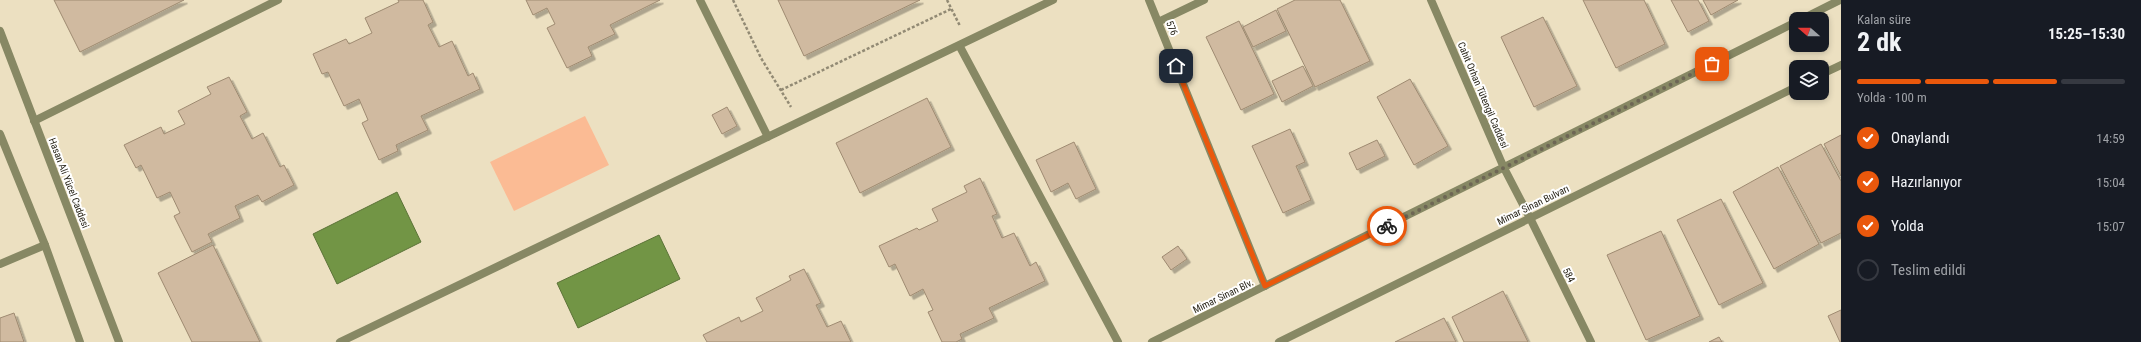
<!DOCTYPE html>
<html lang="tr">
<meta charset="utf-8">
<style>
body{margin:0;font-family:"Roboto Condensed",sans-serif;background:#20242c;color:#f1f3f6;height:100vh;display:flex;flex-direction:column;font-size:15px;white-space:nowrap}
*{box-sizing:border-box;margin:0}
p{font-size:13px;color:#9ea1a6}
.icon{flex:none;width:22px;height:22px;fill:none;stroke:currentColor;stroke-width:2;stroke-linecap:round;stroke-linejoin:round}
.map{position:relative;flex:1;overflow:hidden}
.side{display:flex;flex-direction:column;background:#171b24;width:300px}
.side>*{flex:none}
.needle{width:26px;rotate:290deg}
.tools{position:absolute;left:1789px;top:12px;display:grid;gap:8px}
.tools a{display:grid;place-items:center;width:40px;height:40px;border-radius:8px;background:#171b24;box-shadow:0 2px 6px #0003;font-size:20px}
.pin{position:absolute;display:grid;place-items:center;width:34px;height:34px;color:#fff;margin:-17px;border-radius:8px;box-shadow:0 2px 6px #0006}
.courier{position:absolute;display:grid;place-items:center;width:40px;height:40px;margin:-20px;border:3px solid #ea580c;border-radius:50%;background:#fff;color:#222;box-shadow:0 1px 5px #0007}
.summary em{font-style:normal;font-weight:700}
.summary div{display:flex;flex-direction:column-reverse}
.summary{display:flex;align-items:center;justify-content:space-between;height:68px;padding:0 16px}
h1{font-size:26px;font-weight:700;line-height:30px}
.bar{display:grid;grid-template-columns:repeat(4,1fr);gap:6px 4px;align-content:center;height:48px;padding:0 16px}
.bar i{height:5px;border-radius:3px;background:#363941}
.bar .selected{background:#ea580c}
.bar p{grid-column:span 4}
ol{padding:0 16px;list-style:none}
li{display:flex;align-items:center;gap:12px;height:44px}
li p{margin-inline-start:auto}
li .icon{padding:4px;border-radius:50%;background:#ea580c;color:#fff;stroke-width:4}
li:last-child{color:#9ea1a6}
li i{width:22px;height:22px;border:2px solid #363941;border-radius:50%}
main{display:flex;flex:1;min-height:0}
.map>svg:first-child{display:block}
.green{fill:#fbbb94}
.water{fill:#729545;stroke:#5c7338}
.building{fill:#d0baa0;stroke:#9e8a71;filter:url(#shadow)}
.lines{fill:none;stroke-linecap:round;stroke-linejoin:round}
.path{stroke:#928a74;stroke-width:2.5;stroke-dasharray:3 2;stroke-linecap:butt}
.minor{stroke:#878864;stroke-width:8}
.tertiary{stroke:#878864;stroke-width:8}
.done{stroke:#6d6654;stroke-width:4;stroke-dasharray:0 7.2}
.route{stroke:#ea580c;stroke-width:5}
.labels{text-anchor:middle;dominant-baseline:central;stroke-width:4;stroke-linejoin:round;paint-order:stroke}
.street-label{font-size:10px;fill:#292519;stroke:#fff}
</style>
<main>
<div class="map">
<svg width="1841" height="342" viewBox="0 0 1841 342">
<defs>
<filter id="shadow"><feDropShadow dx="3.5" dy="3.5" stdDeviation="0" flood-color="#0004"/></filter>
</defs>
<rect width="100%" height="100%" fill="#ece0c1"/>
<!-- green -->
<path class="green" d="M585 116 609 165 514 211 490 162Z"/>
<!-- water -->
<path class="water" d="M397 192 421 242 337 284 313 234Z
M659 235 680 279 578 328 557 283Z"/>
<!-- building -->
<path class="building" d="M54 0H184L80 52Z
M398 0H423L433 22 428 25 439 47 452 41 468 76 473 73 480 89 421 116 428 130 396 145 398 151 379 160 362 123 368 120 359 99 344 106 328 72 322 74 313 54 346 39 349 44 372 33 365 18 399 2Z
M526 0H660L610 25 615 34 588 47 592 56 567 68 547 28 555 24 547 8 533 15Z
M778 0H920L804 56Z
M1295 0H1340L1370 61 1315 87 1277 9Z
M1583 0H1644L1665 44 1616 68Z
M1671 0H1698L1709 21 1688 32Z
M1703 0H1738L1711 15Z
M1276 10 1286 31 1253 47 1243 27Z
M1543 17 1577 86 1534 107 1501 37Z
M1239 21 1274 94 1241 110 1206 37Z
M1303 66 1313 86 1282 102 1272 81Z
M229 77 247 112 240 116 252 139 263 133 280 167 284 165 294 185 262 202 258 195 235 206 240 218 208 234 212 242 192 252 174 216 180 213 170 192 157 198 141 165 136 168 124 145 161 127 164 134 185 124 178 111 211 94 207 87Z
M1410 79 1448 146 1414 165 1377 97Z
M927 98 951 147 860 193 836 143Z
M727 107 737 126 722 134 712 115Z
M1290 129 1305 162 1296 166 1311 200 1283 213 1252 146Z
M1841 135V176L1824 144Z
M1377 140 1385 156 1357 170 1349 153Z
M1074 142 1096 189 1076 199 1068 183 1051 192 1036 160Z
M1821 144 1841 181V233L1821 243 1780 166Z
M1778 167 1819 244 1774 269 1733 192Z
M980 178 997 214 992 216 1002 238 1014 233 1030 266 1036 262 1045 281 989 308 994 318 960 334 962 339 956 342H942L928 312 933 310 923 289 910 296 895 264 889 267 879 246 917 228 919 230 938 221 932 209 967 192 964 186Z
M1721 199 1763 283 1719 305 1677 220Z
M1661 231 1700 316 1646 340 1607 255Z
M213 245 260 342H192L158 273Z
M1178 246 1187 259 1171 270 1162 257Z
M804 269 821 303 816 305 827 327 841 321 851 342H707L703 335 739 317 741 322 763 311 756 298 791 280 789 276Z
M1503 291 1528 342H1464L1452 317Z
M1841 310V342H1840L1828 316Z
M14 313 24 342H0V318Z
M1444 318 1456 342H1395Z
M1719 337 1722 342H1709Z"/>
<g class="lines">
<!-- path -->
<path class="path" d="M733 0 761 58 791 107
M947 0 960 26
M781 90 951 9"/>
<!-- minor -->
<path class="minor" d="M700 0 768 137
M1149 0 1265 286
M1158 22 1204 0
M959 45 1118 342
M34 121 278 0
M1530 218 1591 342
M0 264 45 245
M340 342 1053 0"/>
<!-- tertiary -->
<path class="tertiary" d="M1431 0 1504 168 1530 218
M1802 19 1840 0
M0 31 119 342
M1822 74 1841 65
M0 134 45 245 80 342
M1152 342 1796 22
M1279 342 1796 87"/>
</g>
<g class="lines">
<!-- done -->
<path class="done" d="M1387 226 1712 64"/>
<!-- route -->
<path class="route" d="M1176 66 1265 286 1387 226"/>
</g>
<g class="labels">
<!-- street labels -->
<g class="street-label">
<text transform="translate(1172 28) rotate(68)">576</text>
<text transform="translate(1483 95) rotate(67)">Cahit Orhan Tütengil Caddesi</text>
<text transform="translate(69 183) rotate(69)">Hasan Ali Yücel Caddesi</text>
<text transform="translate(1533 205) rotate(-26)">Mimar Sinan Bulvarı</text>
<text transform="translate(1569 275) rotate(64)">584</text>
<text transform="translate(1223 296) rotate(-26)">Mimar Sinan Blv.</text>
</g>
</g>
</svg>
<div class="tools">
<a><svg class="needle" viewBox="-14 -14 28 28"><path d="M0-13l5 13h-10z" fill="#e53935"/><path d="M0 13l5-13h-10z" fill="#9ea1a6"/></svg></a>
<a><svg class="icon" aria-label="layers" viewBox="0 0 24 24"><path d="M12 4l9 5-9 5-9-5zM3 14l9 5 9-5"/></svg></a>
</div>
<div class="pin" style="left:1712px;top:64px;background:#ea580c"><svg class="icon" aria-label="bag" viewBox="0 0 24 24"><path d="M5 8h14l-1 12H6zM9 8a3 3 0 0 1 6 0"/></svg></div>
<div class="pin" style="left:1176px;top:66px;background:#1f2937"><svg class="icon" aria-label="home" viewBox="0 0 24 24"><path d="M3 11l9-7 9 7M6 9v11h12V9"/></svg></div>
<div class="courier" style="left:1387px;top:226px"><svg class="icon" aria-label="bike" viewBox="0 0 24 24"><circle cx="6" cy="16" r="4"/><circle cx="18" cy="16" r="4"/><path d="M6 16l4-8h5l3 8M10 8l3 8H6M13 5h3"/></svg></div>
</div>
<section class="side">
<div class="summary"><div><h1>2 dk</h1><p>Kalan süre</p></div><em>15:25–15:30</em></div>
<div class="bar"><i class="selected"></i><i class="selected"></i><i class="selected"></i><i></i><p>Yolda · 100 m</p></div>
<ol>
<li><svg class="icon" aria-label="check" viewBox="0 0 24 24"><path d="M5 12l5 5 9-10"/></svg>Onaylandı<p>14:59</p></li>
<li><svg class="icon" aria-label="check" viewBox="0 0 24 24"><path d="M5 12l5 5 9-10"/></svg>Hazırlanıyor<p>15:04</p></li>
<li><svg class="icon" aria-label="check" viewBox="0 0 24 24"><path d="M5 12l5 5 9-10"/></svg>Yolda<p>15:07</p></li>
<li><i></i>Teslim edildi</li>
</ol>
</section>
</main>
